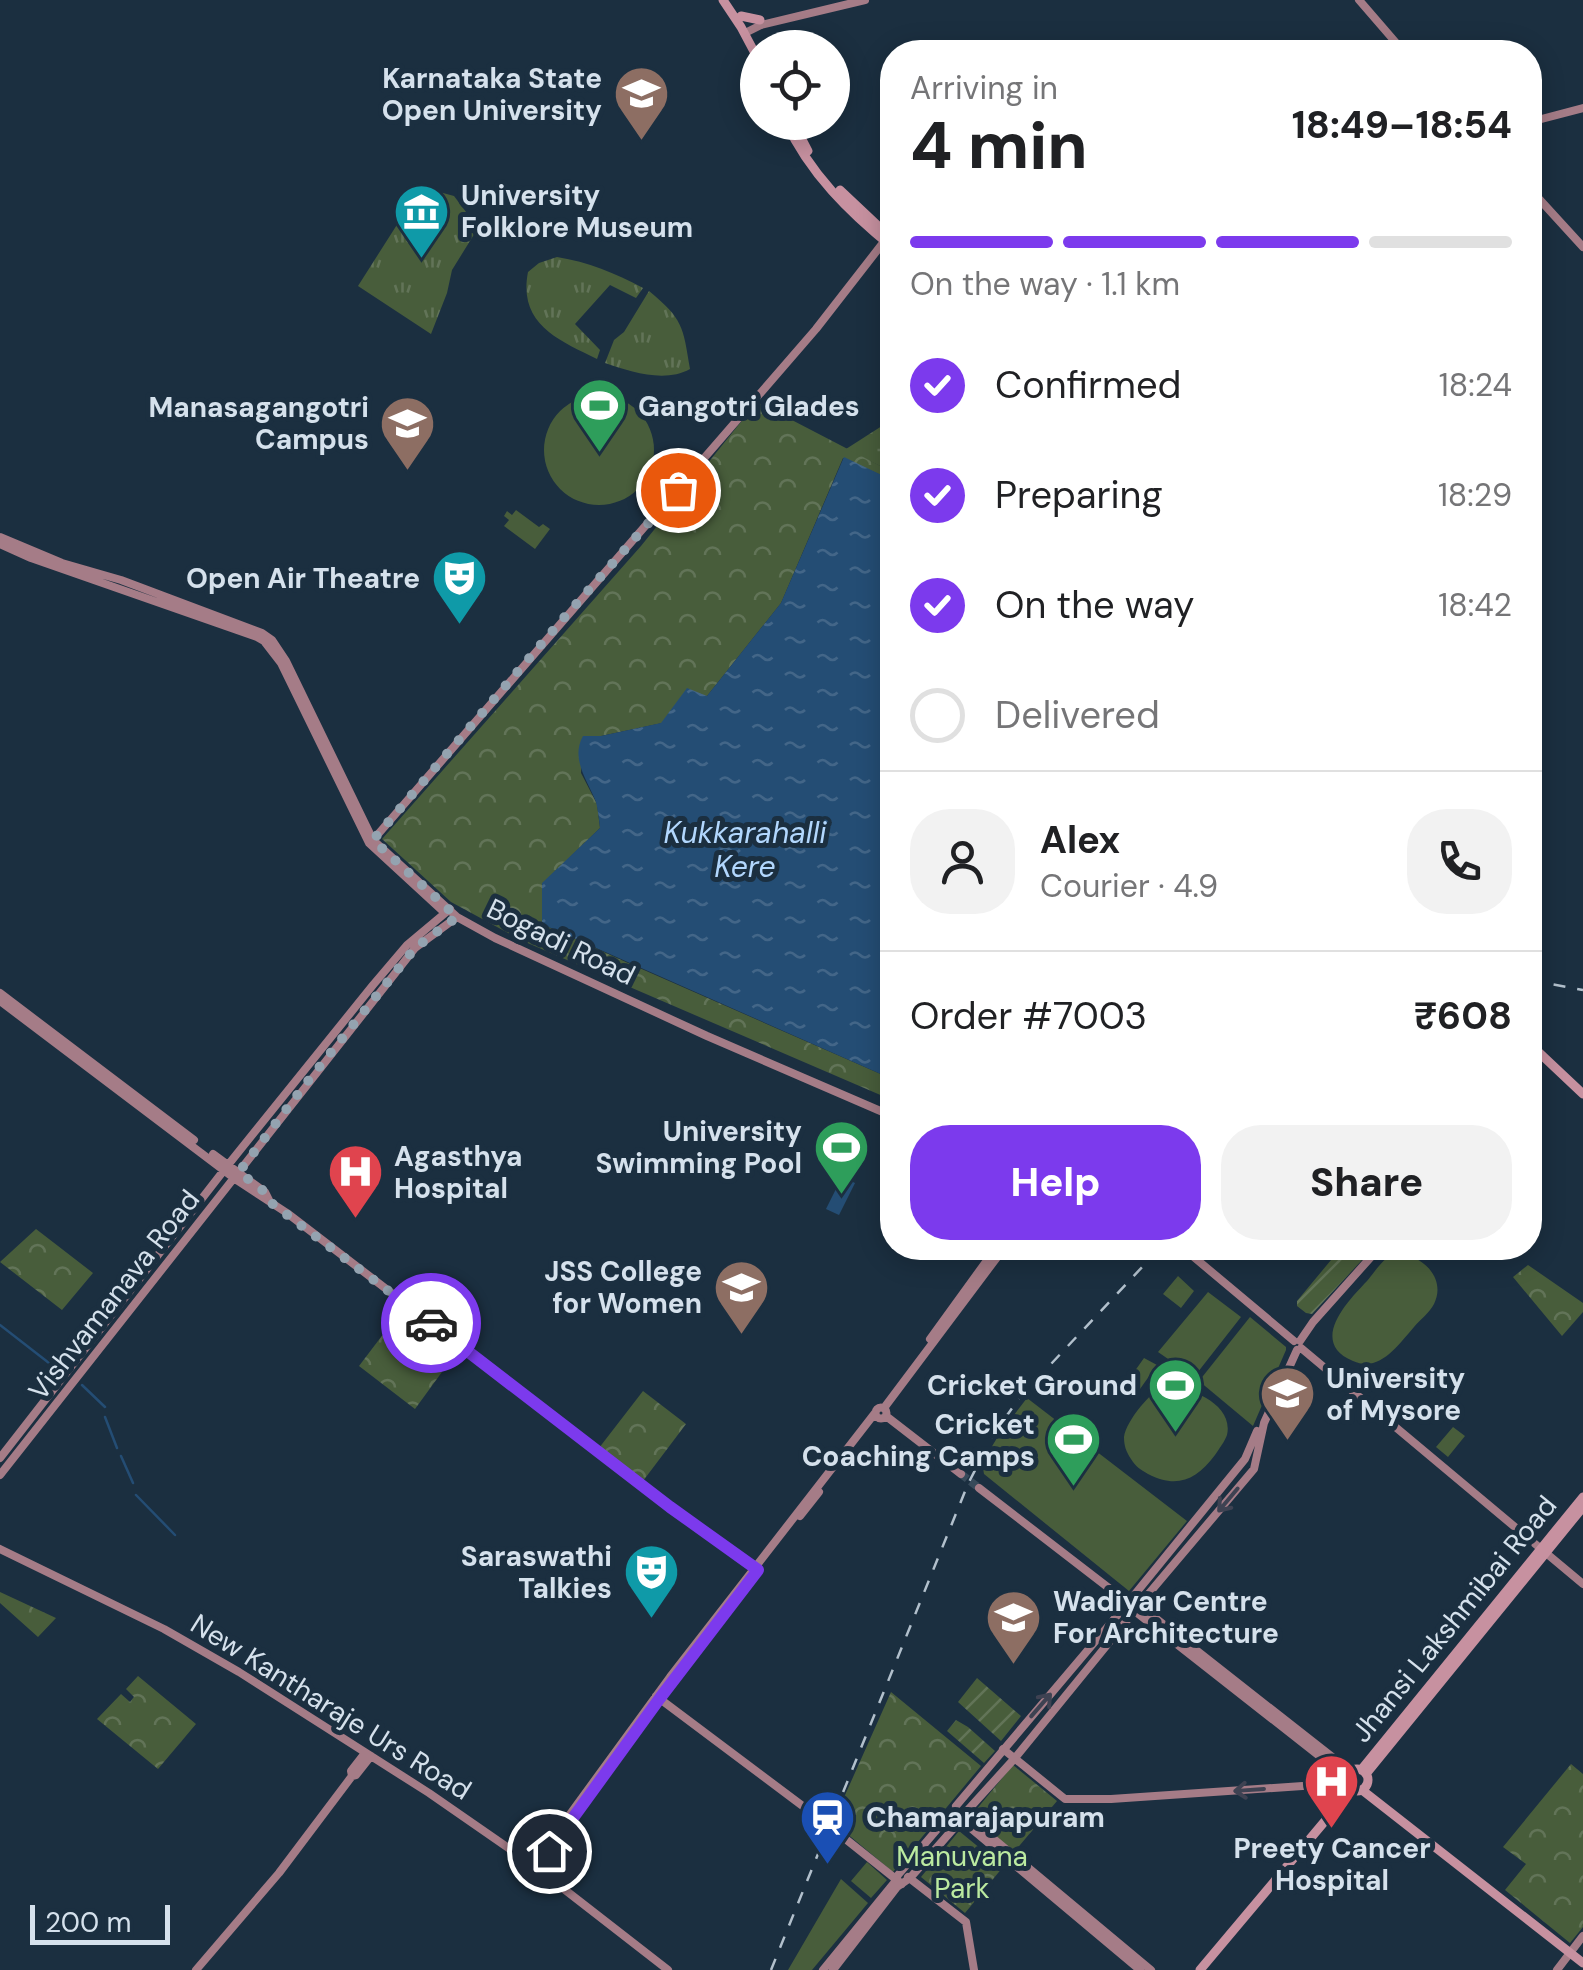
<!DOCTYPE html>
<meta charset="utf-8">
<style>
body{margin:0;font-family:"DM Sans",sans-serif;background:#f2f2f2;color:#202124;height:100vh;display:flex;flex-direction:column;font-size:38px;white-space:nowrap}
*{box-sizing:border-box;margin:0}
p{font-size:32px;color:#757577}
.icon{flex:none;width:55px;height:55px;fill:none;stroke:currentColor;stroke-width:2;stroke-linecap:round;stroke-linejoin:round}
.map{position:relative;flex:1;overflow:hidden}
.panel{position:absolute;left:880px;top:40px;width:662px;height:1220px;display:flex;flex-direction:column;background:#fff;border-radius:40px;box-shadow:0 5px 25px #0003}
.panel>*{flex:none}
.buttons{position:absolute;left:740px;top:30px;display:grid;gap:20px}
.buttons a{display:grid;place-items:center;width:110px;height:110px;border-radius:50%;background:#fff;box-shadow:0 5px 25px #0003;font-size:50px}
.scale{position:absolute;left:30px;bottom:25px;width:140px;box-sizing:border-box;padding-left:10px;border:5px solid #d5e1ec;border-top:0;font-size:28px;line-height:35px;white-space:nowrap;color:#d5e1ec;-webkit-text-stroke:8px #1b2f40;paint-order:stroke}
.pin{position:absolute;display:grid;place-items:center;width:85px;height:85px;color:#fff;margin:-42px;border:5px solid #fff;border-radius:50%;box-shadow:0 2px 10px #0007}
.courier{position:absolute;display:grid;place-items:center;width:100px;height:100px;margin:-50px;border:8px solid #7c3aed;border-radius:50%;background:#fff;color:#222;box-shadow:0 2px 12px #0007}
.headline em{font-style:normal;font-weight:800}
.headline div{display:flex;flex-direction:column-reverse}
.headline{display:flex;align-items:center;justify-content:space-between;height:170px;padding:0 30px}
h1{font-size:65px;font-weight:800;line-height:75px}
.bar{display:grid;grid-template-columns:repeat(4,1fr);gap:15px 10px;align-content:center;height:120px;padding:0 30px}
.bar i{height:12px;border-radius:8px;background:#e0e0e0}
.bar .active{background:#7c3aed}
.bar p{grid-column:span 4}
.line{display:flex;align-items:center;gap:25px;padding:0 30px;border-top:2px solid #e0e0e0}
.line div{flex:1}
.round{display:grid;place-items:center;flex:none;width:105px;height:105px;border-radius:40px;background:#f2f2f2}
ol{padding:0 30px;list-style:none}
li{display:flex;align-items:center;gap:30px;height:110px}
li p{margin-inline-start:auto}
li .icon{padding:10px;border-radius:50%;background:#7c3aed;color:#fff;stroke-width:4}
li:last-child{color:#757577}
li i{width:55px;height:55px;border:5px solid #e0e0e0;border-radius:50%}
.action{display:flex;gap:20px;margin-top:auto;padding:20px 30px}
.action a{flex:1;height:115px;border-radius:40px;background:#7c3aed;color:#fff;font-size:40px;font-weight:800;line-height:115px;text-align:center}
.action a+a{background:#f2f2f2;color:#202124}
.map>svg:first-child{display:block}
.grass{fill:url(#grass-tufts)}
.wetland{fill:url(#wetland-marsh)}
.park{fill:url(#park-crowns)}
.garden{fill:url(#garden-furrows)}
.pitch{fill:#485d3b}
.water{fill:url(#water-ripples)}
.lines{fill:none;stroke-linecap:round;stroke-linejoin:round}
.stream{stroke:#244d74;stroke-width:2.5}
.secondary-tunnel{stroke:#374a5a;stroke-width:8;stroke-dasharray:8 4;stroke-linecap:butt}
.secondary{stroke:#a57c87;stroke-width:8}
.primary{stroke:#c791a0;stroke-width:9}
.rail{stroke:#b2c0cc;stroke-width:2.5;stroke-dasharray:12 12;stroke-linecap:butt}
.oneway{stroke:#3e4252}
.done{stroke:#94a3b0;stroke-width:10;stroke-dasharray:0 18}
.route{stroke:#7c3aed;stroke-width:12}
.labels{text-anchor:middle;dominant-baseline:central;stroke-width:10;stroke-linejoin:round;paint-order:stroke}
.poi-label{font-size:28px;font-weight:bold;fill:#d5e1ec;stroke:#1b2f40;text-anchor:end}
.street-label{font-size:28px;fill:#d5e1ec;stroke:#1b2f40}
.park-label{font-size:28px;fill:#bbeaa0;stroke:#1b2f40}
.water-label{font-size:30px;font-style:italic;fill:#b2d7fd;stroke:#1b2f40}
</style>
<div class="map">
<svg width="1583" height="1970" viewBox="0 0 1583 1970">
<defs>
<pattern id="grass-tufts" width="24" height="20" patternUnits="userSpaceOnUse" patternTransform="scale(2.5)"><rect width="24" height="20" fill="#485d3b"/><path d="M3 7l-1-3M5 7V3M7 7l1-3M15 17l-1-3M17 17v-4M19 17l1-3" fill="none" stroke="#627458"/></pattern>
<pattern id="wetland-marsh" width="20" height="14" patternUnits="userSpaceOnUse" patternTransform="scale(2.5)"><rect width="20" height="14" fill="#485d3b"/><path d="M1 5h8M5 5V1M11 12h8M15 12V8" fill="none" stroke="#627458"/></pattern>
<pattern id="park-crowns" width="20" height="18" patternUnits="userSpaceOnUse" patternTransform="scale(2.5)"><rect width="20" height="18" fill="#485d3b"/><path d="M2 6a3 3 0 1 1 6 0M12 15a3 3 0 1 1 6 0" fill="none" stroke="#627458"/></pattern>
<pattern id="garden-furrows" width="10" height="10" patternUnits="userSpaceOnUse" patternTransform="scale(2.5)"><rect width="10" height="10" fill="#485d3b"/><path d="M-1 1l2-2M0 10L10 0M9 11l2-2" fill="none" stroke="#627458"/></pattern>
<pattern id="water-ripples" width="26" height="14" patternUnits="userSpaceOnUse" patternTransform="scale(2.5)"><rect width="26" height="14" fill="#244d74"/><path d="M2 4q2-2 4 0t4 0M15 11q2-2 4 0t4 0" fill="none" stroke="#436688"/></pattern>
</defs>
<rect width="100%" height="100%" fill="#1b2f40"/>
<!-- grass -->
<path class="grass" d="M421 187 454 196 478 228 452 270 447 293 431 334 358 286Z
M557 257C588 262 615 273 643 288L636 298 610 285 575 324 600 350 597 359C558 340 518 324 528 272L539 263Z
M649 291C683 319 683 326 690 369 665 383 631 372 605 363L614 340 624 332Z"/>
<!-- wetland -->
<path class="wetland" d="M892 423V472L846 449 885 424Z"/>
<!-- park -->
<path class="park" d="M757 402 892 472V480L843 458 781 603 707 696 662 723 601 736 583 737 581 773 597 804 600 828 543 883 542 924 628 963 892 1079V1100L523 941 451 902 382 839 641 546Z
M36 1229 93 1273 62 1310 0 1262Z
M1528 1265 1583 1303V1312L1562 1336 1513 1277Z
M403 1308 458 1350 415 1409 359 1366Z
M643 1391 686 1424 643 1481 599 1448Z
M0 1592 56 1618 38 1637 0 1603Z
M138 1676 196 1724 158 1769 97 1719 121 1694 130 1702 134 1697 126 1689Z
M891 1692 981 1766 893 1872 833 1822Z
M1571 1764 1583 1774V1927L1570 1943 1505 1890 1526 1864 1503 1847Z
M1013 1765 1057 1801 1014 1852 971 1816Z
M959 1831 1003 1867 965 1913 921 1877Z"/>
<!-- garden -->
<path class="garden" d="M1341 1248H1352L1361 1256 1362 1260 1312 1314 1306 1313 1297 1306V1301Z
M977 1678 1021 1716 1001 1741 958 1702Z
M956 1720 968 1727 995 1751 984 1763 947 1731Z"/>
<!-- pitch -->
<path class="pitch" d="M544 450a55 55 0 1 1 110 0a55 55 0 1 1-110 0Z
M516 510 539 527 543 524 550 529 535 549 504 526 509 520 504 516 507 511 512 515Z
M1402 1255C1425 1257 1446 1280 1434 1304 1430 1312 1420 1320 1414 1327 1398 1345 1380 1373 1353 1361 1308 1342 1348 1301 1367 1281 1373 1274 1380 1263 1387 1258 1392 1255 1397 1255 1402 1255Z
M1178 1276 1194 1291 1181 1308 1163 1294Z
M1208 1292 1241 1317 1194 1377 1158 1352Z
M1250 1317 1286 1347V1350L1253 1426 1199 1381Z
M1144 1358 1157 1365 1140 1389 1127 1382Z
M1167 1385C1191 1388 1234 1404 1227 1435 1225 1441 1219 1449 1215 1455 1196 1480 1177 1489 1148 1474 1140 1469 1136 1467 1131 1459 1126 1451 1124 1446 1124 1437 1126 1421 1152 1389 1167 1385Z
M1027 1398 1187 1521 1129 1591 984 1474 982 1463 1000 1433Z
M1453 1427 1465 1436 1448 1457 1436 1447Z
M867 1862 887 1880 871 1898 851 1881Z
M841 1879 868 1903 812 1970H788Z"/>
<!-- water -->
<path class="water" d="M844 457 892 480V1079L542 924V883L600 828C599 819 598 810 596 802 588 781 570 759 583 736H601L661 723 687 688 707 696 781 603Z
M842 1177 855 1183 839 1215 826 1209Z"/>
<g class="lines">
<!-- stream -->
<path class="stream" d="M0 1325 58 1370
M82 1385 105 1407
M105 1417 117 1448
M121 1456 133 1483
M136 1495 175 1535"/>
<!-- secondary-tunnel -->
<path class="secondary-tunnel" d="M961 1474 979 1488"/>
<!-- secondary -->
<path class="secondary" d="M1359 0 1404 52
M745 33 761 25 865 0
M1530 122 1583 108
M1530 189 1583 247
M0 537 62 563 121 580 262 633 272 640 286 661 373 840 457 917 495 938 707 1036 892 1116
M0 544 31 558 257 637 264 641 281 663 369 843 445 913
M373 840 816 329 886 239
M0 993 194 1140
M0 1001 238 1181 287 1213 671 1507 758 1570
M213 1154 265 1192 270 1202
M1183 1248 1294 1341
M930 1339 996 1248
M1300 1341 1313 1322 1379 1248
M1301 1348 1583 1584
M875.5 1413a5.5 5.5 0 1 1 11 0a5.5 5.5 0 1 1-11 0Z
M884 1408 1004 1248
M886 1416 961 1474
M0 1458 228 1165 373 985 407 945 450 909
M0 1475 415 948 457 917
M979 1488 1127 1602
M800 1516 819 1492
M0 1549 164 1629 239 1672 429 1793 533 1865 668 1970
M1131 1599 1245 1459 1257 1431
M1140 1604 1254 1469 1264 1423 1297 1350
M1140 1606 1350 1771
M1136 1612 1346 1777
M656 1696 828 1825 902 1884
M1003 1749 1065 1799H1111L1346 1783
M352 1776 356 1775 371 1756
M956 1806 1126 1605
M966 1812 1015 1758 1133 1613
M965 1815 1151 1970
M533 1865 670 1677 875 1413
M908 1877 966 1922 974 1970
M196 1970 279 1873 352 1776 351 1771 365 1753
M823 1970 894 1883 898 1875 952 1812
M833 1970 897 1887 910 1878 961 1820 1140 1970
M1557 1970 1583 1936"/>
<!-- primary -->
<path class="primary" d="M723 0 741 27 758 59
M741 16 760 20
M786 122C809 173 850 213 892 247
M793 122 808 151
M840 190 892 239
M1530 1044 1583 1094
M1346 1780a11 11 0 1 1 22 0a11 11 0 1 1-22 0Z
M1361 1770 1583 1497
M1366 1774 1583 1507
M1362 1790 1583 1963
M1200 1970 1351 1790"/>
<!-- rail -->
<path class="rail" d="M1530 980 1583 990
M771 1970 968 1484 993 1435 1020 1397 1160 1248"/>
</g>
<!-- one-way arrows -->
<defs><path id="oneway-shaft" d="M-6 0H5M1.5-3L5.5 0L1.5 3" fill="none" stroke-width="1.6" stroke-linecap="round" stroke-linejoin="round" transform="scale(2.5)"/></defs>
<g class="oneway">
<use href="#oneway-shaft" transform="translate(1228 1500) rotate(130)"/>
<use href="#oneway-shaft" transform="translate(1041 1705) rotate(-49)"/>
<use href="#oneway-shaft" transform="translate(1249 1790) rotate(176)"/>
</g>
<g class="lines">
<!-- done -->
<path class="done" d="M431 1323 270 1202 265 1192 239 1172 304 1086 415 948 457 917 373 840 562 620 678 490"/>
<!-- route -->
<path class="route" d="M431 1323 670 1507 758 1570 660 1698 549 1851"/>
</g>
<!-- icons -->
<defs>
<symbol id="university-pin" viewBox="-11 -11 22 30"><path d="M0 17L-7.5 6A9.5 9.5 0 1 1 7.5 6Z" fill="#8d6e63" stroke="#1b2f40"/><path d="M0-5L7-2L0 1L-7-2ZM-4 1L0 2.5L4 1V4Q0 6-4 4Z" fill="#fff"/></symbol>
<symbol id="museum-pin" viewBox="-11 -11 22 30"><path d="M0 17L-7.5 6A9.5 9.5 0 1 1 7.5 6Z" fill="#0f9aa8" stroke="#1b2f40"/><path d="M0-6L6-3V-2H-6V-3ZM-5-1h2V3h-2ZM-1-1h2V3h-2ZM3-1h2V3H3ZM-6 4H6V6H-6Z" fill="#fff"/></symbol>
<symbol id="stadium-pin" viewBox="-11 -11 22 30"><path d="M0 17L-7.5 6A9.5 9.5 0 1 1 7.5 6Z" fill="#2e9e5b" stroke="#1b2f40"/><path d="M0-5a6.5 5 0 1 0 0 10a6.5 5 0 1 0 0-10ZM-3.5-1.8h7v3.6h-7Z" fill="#fff"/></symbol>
<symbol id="theatre-pin" viewBox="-11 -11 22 30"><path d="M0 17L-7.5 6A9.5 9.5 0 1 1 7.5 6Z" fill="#0f9aa8" stroke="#1b2f40"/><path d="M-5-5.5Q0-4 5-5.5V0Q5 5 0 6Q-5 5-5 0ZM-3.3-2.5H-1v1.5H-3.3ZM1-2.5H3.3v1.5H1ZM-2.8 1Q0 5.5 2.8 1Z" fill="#fff"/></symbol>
<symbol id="hospital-pin" viewBox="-11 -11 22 30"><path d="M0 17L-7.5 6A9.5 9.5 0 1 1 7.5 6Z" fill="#e0444e" stroke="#1b2f40"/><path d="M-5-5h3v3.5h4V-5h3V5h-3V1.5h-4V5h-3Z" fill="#fff"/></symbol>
<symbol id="station-pin" viewBox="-11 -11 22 30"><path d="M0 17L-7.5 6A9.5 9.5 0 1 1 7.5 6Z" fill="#1a4fb4" stroke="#1b2f40"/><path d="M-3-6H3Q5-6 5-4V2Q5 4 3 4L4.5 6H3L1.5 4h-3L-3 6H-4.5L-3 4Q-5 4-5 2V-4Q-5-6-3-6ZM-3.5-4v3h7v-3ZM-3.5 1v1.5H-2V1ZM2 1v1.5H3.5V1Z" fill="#fff"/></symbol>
</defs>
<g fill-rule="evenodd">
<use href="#university-pin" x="610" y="62" width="63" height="86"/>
<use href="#museum-pin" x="390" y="180" width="63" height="86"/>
<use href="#stadium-pin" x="568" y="374" width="63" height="86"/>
<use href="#university-pin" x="376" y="392" width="63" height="86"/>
<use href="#theatre-pin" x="428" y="546" width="63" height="86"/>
<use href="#stadium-pin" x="810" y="1116" width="63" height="86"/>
<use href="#hospital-pin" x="324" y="1140" width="63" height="86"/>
<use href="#university-pin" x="710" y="1256" width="63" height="86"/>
<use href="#stadium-pin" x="1144" y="1354" width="63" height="86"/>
<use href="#university-pin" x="1256" y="1362" width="63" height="86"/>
<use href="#stadium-pin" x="1042" y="1408" width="63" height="86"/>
<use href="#theatre-pin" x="620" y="1540" width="63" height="86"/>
<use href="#university-pin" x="982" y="1586" width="63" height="86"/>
<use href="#hospital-pin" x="1300" y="1750" width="63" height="86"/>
<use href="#station-pin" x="796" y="1786" width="63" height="86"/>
</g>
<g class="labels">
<!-- poi labels -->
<g class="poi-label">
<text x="602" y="78">Karnataka State<tspan x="602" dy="32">Open University</tspan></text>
<text x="461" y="195" text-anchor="start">University<tspan x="461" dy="32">Folklore Museum</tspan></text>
<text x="638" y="406" text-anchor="start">Gangotri Glades</text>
<text x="369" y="407">Manasagangotri<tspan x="369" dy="32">Campus</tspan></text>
<text x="420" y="578">Open Air Theatre</text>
<text x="802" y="1131">University<tspan x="802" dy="32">Swimming Pool</tspan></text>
<text x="394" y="1156" text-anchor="start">Agasthya<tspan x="394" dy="32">Hospital</tspan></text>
<text x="702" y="1271">JSS College<tspan x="702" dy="32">for Women</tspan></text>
<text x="1326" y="1378" text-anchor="start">University<tspan x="1326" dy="32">of Mysore</tspan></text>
<text x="1137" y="1385">Cricket Ground</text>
<text x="1035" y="1424">Cricket<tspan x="1035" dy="32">Coaching Camps</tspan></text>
<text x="612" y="1556">Saraswathi<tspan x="612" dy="32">Talkies</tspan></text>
<text x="1053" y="1601" text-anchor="start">Wadiyar Centre<tspan x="1053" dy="32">For Architecture</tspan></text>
<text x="866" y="1817" text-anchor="start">Chamarajapuram</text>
<text x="1332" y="1848" text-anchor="middle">Preety Cancer<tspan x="1332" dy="32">Hospital</tspan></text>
</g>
<!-- street labels -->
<g class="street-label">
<text transform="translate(561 942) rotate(26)">Bogadi Road</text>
<text transform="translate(114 1295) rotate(-52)">Vishvamanava Road</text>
<text transform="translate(1454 1619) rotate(-51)">Jhansi Lakshmibai Road</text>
<text transform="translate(331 1707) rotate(32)">New Kantharaje Urs Road</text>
</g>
<!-- park labels -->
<g class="park-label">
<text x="962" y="1856">Manuvana<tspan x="962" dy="32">Park</tspan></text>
</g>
<!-- water labels -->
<g class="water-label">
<text x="745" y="832">Kukkarahalli<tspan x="745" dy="34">Kere</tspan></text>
</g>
</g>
</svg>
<div class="buttons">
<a><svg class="icon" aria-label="locate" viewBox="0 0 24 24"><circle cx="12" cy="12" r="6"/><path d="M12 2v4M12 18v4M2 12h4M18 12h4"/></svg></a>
</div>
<div class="scale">200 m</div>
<div class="pin" style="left:678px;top:490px;background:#ea580c"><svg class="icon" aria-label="bag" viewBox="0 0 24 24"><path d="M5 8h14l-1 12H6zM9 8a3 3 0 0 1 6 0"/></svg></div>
<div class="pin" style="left:549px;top:1851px;background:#1f2937"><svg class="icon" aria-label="home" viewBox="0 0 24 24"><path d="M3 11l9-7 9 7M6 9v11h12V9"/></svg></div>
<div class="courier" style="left:431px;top:1323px"><svg class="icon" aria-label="car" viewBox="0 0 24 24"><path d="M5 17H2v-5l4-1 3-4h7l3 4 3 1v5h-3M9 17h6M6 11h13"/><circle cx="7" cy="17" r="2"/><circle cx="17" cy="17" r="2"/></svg></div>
<section class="panel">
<div class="headline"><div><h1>4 min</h1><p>Arriving in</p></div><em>18:49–18:54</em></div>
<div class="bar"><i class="active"></i><i class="active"></i><i class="active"></i><i></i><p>On the way · 1.1 km</p></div>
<ol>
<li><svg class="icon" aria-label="check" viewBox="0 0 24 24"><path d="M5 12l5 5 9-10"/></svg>Confirmed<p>18:24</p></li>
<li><svg class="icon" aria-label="check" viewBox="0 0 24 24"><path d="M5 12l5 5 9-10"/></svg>Preparing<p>18:29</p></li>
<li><svg class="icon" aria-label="check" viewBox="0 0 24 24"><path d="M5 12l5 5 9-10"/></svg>On the way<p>18:42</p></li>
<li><i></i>Delivered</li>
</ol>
<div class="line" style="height:180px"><a class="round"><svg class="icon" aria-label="person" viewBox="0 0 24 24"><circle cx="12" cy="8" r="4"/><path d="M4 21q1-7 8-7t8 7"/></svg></a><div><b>Alex</b><p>Courier · 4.9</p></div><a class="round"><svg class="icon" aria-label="phone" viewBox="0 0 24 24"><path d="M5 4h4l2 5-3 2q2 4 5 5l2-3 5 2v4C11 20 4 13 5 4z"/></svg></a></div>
<div class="line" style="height:130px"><div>Order #7003</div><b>₹608</b></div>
<div class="action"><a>Help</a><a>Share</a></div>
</section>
</div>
